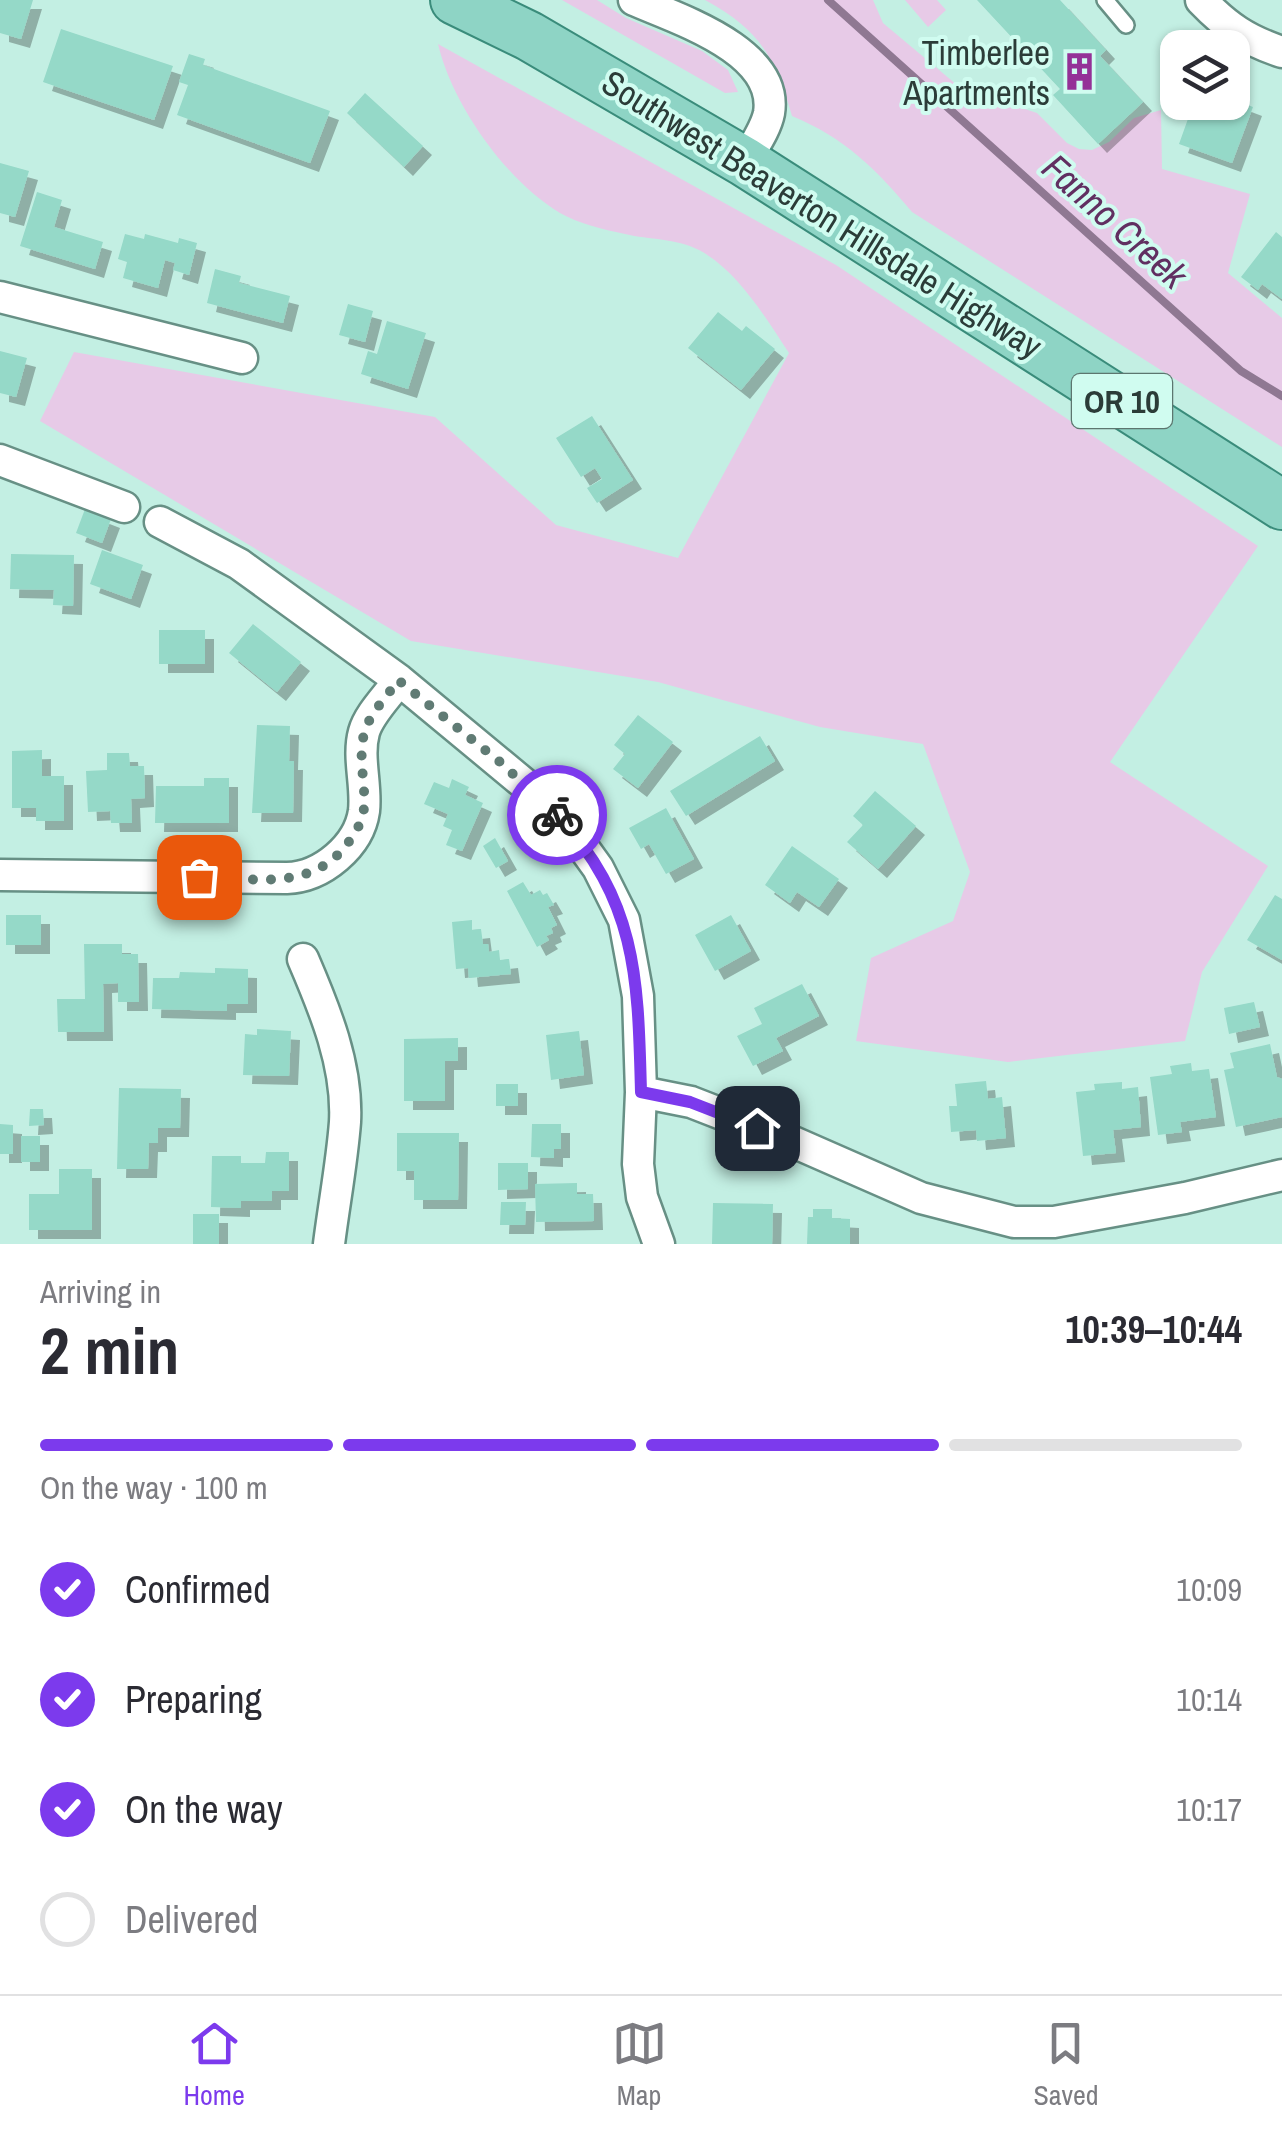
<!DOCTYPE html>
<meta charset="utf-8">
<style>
body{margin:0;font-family:"Archivo Narrow",sans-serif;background:#f2f2f3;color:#2b2b33;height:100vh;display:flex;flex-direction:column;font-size:38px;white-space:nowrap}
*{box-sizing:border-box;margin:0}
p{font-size:32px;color:#7c7c81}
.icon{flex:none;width:55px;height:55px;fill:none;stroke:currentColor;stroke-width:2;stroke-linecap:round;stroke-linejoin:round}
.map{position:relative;height:1244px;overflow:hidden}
.panel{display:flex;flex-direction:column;background:#fff;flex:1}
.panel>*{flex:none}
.fabs{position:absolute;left:1160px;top:30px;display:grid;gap:20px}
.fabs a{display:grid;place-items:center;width:90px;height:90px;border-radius:20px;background:#fff;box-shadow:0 2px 8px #0004;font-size:50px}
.pin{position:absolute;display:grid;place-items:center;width:85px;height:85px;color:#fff;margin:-42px;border-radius:20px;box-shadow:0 5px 15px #0006}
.courier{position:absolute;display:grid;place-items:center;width:100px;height:100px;margin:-50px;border:8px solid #7c3aed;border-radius:50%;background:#fff;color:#222;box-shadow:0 2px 12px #0007}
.summary em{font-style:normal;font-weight:700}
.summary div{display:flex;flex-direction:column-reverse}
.summary{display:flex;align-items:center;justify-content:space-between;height:170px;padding:0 40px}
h1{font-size:65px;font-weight:700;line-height:75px}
.bar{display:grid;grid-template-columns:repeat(4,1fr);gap:15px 10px;align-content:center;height:120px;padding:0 40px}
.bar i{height:12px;border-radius:8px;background:#e1e1e2}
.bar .on{background:#7c3aed}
.bar p{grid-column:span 4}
ol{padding:0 40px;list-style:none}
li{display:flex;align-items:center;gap:30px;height:110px}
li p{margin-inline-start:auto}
li .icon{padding:10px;border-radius:50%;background:#7c3aed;color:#fff;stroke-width:4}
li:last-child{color:#7c7c81}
li i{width:55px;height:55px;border:5px solid #e1e1e2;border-radius:50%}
.tab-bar{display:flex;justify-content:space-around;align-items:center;height:140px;border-top:2px solid #e1e1e2;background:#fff;font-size:28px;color:#7c7c81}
.tab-bar a{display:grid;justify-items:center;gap:5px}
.tab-bar .on{color:#7c3aed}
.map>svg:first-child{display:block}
.green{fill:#e7cae7}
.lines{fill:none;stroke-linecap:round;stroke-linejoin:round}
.stream{stroke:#8f7892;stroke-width:8}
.building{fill:#95d9c8;filter:url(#shadow)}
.service-casing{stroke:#679085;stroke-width:20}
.minor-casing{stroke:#679085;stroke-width:35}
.primary-casing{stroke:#3a8c7b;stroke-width:52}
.service{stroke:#fff;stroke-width:15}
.minor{stroke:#fff;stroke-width:30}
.primary{stroke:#8ed4c5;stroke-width:48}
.done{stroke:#607b74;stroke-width:10;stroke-dasharray:0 18}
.route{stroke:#7c3aed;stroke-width:12}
.labels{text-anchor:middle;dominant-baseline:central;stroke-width:8;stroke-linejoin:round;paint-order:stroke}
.shield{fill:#d0fcf0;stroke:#5c766f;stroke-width:2.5}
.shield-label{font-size:32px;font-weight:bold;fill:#2b3c38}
.poi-label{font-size:35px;fill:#2b3c38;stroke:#d0fcf0;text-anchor:end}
.street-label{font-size:35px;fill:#2b3c38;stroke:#d0fcf0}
.water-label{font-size:38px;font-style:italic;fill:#612f61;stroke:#d0fcf0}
</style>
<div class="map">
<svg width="1282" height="1244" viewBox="0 0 1282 1244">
<defs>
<filter id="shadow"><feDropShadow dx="9" dy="9" stdDeviation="0" flood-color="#0004"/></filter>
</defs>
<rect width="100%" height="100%" fill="#c3efe3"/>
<!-- green -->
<path class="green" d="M562 0H597L626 18 702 51 728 70 738 92 725 93Z
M705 0H873L883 23 957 85 994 88 1008 94 1019 107 1037 113 1067 143 1079 149 1092 150 1109 142 1134 118 1161 110 1162 169 1250 194 1228 273 1282 318V447L912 212C876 169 845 138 792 116 775 57 760 30 705 0Z
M905 0H937L946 10 928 27Z
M438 44 836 265 1258 546 1110 762 1268 866 1202 972 1185 1041 1008 1062 856 1041 871 958 953 921 970 872 923 744 820 727 658 682 411 641 40 421 74 352 435 417 556 525 678 558 789 353C765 317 738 271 699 250 675 238 650 240 625 234 605 230 577 223 560 213 506 181 452 104 438 44Z"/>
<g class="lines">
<!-- stream -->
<path class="stream" d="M828 0 1241 371 1282 396"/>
</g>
<!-- building -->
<path class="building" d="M0 0H33L21 39 0 33Z
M977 0H1060L1106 50 1100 56 1143 102 1098 144 1053 95 1060 89Z
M61 29 173 66 154 120 43 82Z
M189 54 205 59 203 65 330 111 310 163 177 115 188 85 179 82Z
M365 93 423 146 404 167 347 113Z
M1232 99 1253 107 1232 163 1179 144 1194 102H1232Z
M0 163 29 171 15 217 0 213Z
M37 192 62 200 54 227 103 242 95 269 20 246Z
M1276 232 1282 237V299L1262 284 1258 290 1241 277Z
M125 234 144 239 145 234 178 243 179 238 197 243 189 275 173 270 175 263 165 260 158 288 123 278 127 262 118 259Z
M215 269 241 276 239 283 290 296 283 323 207 303Z
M348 304 373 311 365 342 339 335Z
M718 312 742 331 746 326 775 349 741 390 688 348Z
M387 321 426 333 408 389 361 374 368 351 377 354Z
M0 351 27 358 16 397 0 393Z
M592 416 633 480 597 503 587 488 602 479 595 468 581 477 556 438Z
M85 509 111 519 102 543 76 533Z
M102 550 143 565 131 599 90 584Z
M11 554 74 555 73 606 53 605 54 590 10 589Z
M253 624 301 662 277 692 229 653Z
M159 630H205V664H159Z
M638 715 673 742 638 788 613 769 625 754 614 745Z
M257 725 290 726 289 761H294L293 813H252Z
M760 736 775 761 686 816 670 791Z
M42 750V776H64V821H36V808H12V751Z
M107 753H129L130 766H144L145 798 131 799 132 823H111L110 811 88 812 86 771 107 770Z
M204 778H229V823H155L156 786H204Z
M452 779 469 787 465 795 483 803 462 851 446 845 452 830 443 826 448 814 424 804 434 782 449 788Z
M875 791 916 826 878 869 847 842 863 825 853 816Z
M666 808 694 859 666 874 649 844 641 849 629 828Z
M495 838 508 861 496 868 483 846Z
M792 846 839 879 819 907 797 892 790 903 765 885Z
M523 882 531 895 540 890 543 895 547 893 554 905 548 907 557 925 551 928 553 933 546 936 549 940 537 947 507 891Z
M1275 895 1282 899V960L1247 940Z
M6 915H41V945H6Z
M731 915 751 951 715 971 695 935Z
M472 920V930L481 929 483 944H488L489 952 499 950 500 960 509 959 511 974 469 978 468 968 456 969 452 922Z
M84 944H122V954H138L139 1002H118V983L103 984 104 1032H58L57 999H85Z
M215 968 248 969V1004H227V1011L152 1009 153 978H179L180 972 215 973Z
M802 984 819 1016 776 1038 783 1051 753 1066 737 1036 762 1024 754 1008Z
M1254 1002 1260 1027 1229 1034 1224 1008Z
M257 1029 291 1031 289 1076 243 1075 245 1034 257 1035Z
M579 1031 584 1075 551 1080 546 1035Z
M458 1038V1061H445V1101H404V1039Z
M1270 1044 1277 1077 1282 1079V1117L1236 1127 1224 1070 1234 1068 1230 1053Z
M1191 1063 1192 1071 1209 1069 1216 1117 1180 1122 1182 1132 1158 1135 1150 1077 1172 1074 1170 1066Z
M986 1081 988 1099 1002 1097 1006 1138 977 1141 976 1130 951 1132 949 1106H957L955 1084Z
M1122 1082V1089L1138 1087 1141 1127 1113 1130 1116 1153 1083 1156 1076 1092 1095 1090 1094 1084Z
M496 1084H518V1106H496Z
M119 1088 181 1089 180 1128H158V1143H149L148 1169H117Z
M30 1109H43L44 1125 29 1126Z
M0 1124 13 1125V1154H0Z
M532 1124H561V1149H554V1158L531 1157Z
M397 1133H459L458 1200H414V1171H397Z
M21 1136H40V1162H21Z
M266 1152H289V1191H272V1201H241V1208L211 1207 212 1156H241V1163H265Z
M498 1163H528V1189L498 1190Z
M59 1169H92V1230H29V1194H59Z
M577 1183V1194H593L594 1221 536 1222 535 1184Z
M501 1202H526L525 1225H500Z
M713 1203 773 1204 772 1244H712Z
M813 1209H832V1218L850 1219V1244H807L808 1217H813Z
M193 1214H219V1244H193Z"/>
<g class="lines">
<defs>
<path id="service" d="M1105 0 1126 25"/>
<path id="minor" d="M634 0C678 19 779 51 769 113 766 129 753 147 745 162
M1201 0C1227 27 1246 40 1282 52
M0 297 242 358
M0 460 124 507
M160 522 239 564 399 680 527 786 567 825 598 868 624 920 638 996 641 1092 638 1164 642 1197 659 1244
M0 875 287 878C322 877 359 846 364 811 367 785 357 757 364 732 369 714 388 696 399 680
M303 959C325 1010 348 1066 345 1122 342 1162 334 1204 329 1244
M641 1092 691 1102 791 1141 921 1198 1014 1222H1054L1185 1198 1282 1175"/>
<path id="primary" d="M455 0 529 36 745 162 1282 505"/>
</defs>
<!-- service casing -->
<use href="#service" class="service-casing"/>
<!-- minor casing -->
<use href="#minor" class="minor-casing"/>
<!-- primary casing -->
<use href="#primary" class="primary-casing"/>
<!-- service -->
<use href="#service" class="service"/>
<!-- minor -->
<use href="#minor" class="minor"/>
<!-- primary -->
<use href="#primary" class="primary"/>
</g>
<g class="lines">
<!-- done -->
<path class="done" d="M199 877C249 878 308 891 343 849 354 836 362 824 364 808 366 783 357 755 365 731 370 713 388 696 398 680L500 762 557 815"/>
<!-- route -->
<path class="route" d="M557 815C638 901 638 981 641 1092L690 1102 757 1128"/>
</g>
<!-- icons -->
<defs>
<symbol id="building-bare" viewBox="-9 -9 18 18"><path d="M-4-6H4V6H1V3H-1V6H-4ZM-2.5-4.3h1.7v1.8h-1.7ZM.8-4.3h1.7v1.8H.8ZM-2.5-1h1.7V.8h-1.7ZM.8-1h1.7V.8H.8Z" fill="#943197" stroke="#d0fcf0" stroke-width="2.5" paint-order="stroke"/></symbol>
</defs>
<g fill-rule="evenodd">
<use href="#building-bare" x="1052" y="44" width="55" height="55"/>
</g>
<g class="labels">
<!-- shield labels -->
<rect class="shield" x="1072" y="374" width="100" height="54" rx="8"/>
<g class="shield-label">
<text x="1122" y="401">OR 10</text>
</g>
<!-- poi labels -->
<g class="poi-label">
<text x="1050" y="52">Timberlee<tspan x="1050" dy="40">Apartments</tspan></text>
</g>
<!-- street labels -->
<g class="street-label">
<text transform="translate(822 214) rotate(32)">Southwest Beaverton Hillsdale Highway</text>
</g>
<!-- water labels -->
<g class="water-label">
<text transform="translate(1115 221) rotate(42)">Fanno Creek</text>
</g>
</g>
</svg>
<div class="fabs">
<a><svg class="icon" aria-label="layers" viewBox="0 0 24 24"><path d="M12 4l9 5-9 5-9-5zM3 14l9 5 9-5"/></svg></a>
</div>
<div class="pin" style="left:199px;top:877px;background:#ea580c"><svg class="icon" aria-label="bag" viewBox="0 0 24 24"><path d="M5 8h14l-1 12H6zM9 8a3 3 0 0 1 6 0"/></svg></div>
<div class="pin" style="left:757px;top:1128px;background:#1f2937"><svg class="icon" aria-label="home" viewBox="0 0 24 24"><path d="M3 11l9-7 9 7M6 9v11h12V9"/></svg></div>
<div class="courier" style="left:557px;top:815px"><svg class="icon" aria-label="bike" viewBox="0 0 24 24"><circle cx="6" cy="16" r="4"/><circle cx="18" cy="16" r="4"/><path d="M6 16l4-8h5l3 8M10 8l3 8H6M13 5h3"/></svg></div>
</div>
<section class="panel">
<div class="summary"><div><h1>2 min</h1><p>Arriving in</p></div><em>10:39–10:44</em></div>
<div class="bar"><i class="on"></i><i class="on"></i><i class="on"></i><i></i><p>On the way · 100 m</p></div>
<ol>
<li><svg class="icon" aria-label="check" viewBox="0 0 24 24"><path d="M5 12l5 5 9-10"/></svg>Confirmed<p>10:09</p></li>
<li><svg class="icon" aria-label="check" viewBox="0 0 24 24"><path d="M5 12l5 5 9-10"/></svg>Preparing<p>10:14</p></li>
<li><svg class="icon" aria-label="check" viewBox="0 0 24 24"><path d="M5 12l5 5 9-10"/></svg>On the way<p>10:17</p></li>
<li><i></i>Delivered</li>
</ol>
</section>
<nav class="tab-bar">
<a class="on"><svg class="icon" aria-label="home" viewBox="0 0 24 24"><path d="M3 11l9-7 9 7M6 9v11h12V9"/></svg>Home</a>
<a><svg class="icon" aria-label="map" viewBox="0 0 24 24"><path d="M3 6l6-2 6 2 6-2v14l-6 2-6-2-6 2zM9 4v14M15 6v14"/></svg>Map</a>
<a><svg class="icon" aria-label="saved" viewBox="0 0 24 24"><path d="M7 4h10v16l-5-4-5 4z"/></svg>Saved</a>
</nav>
